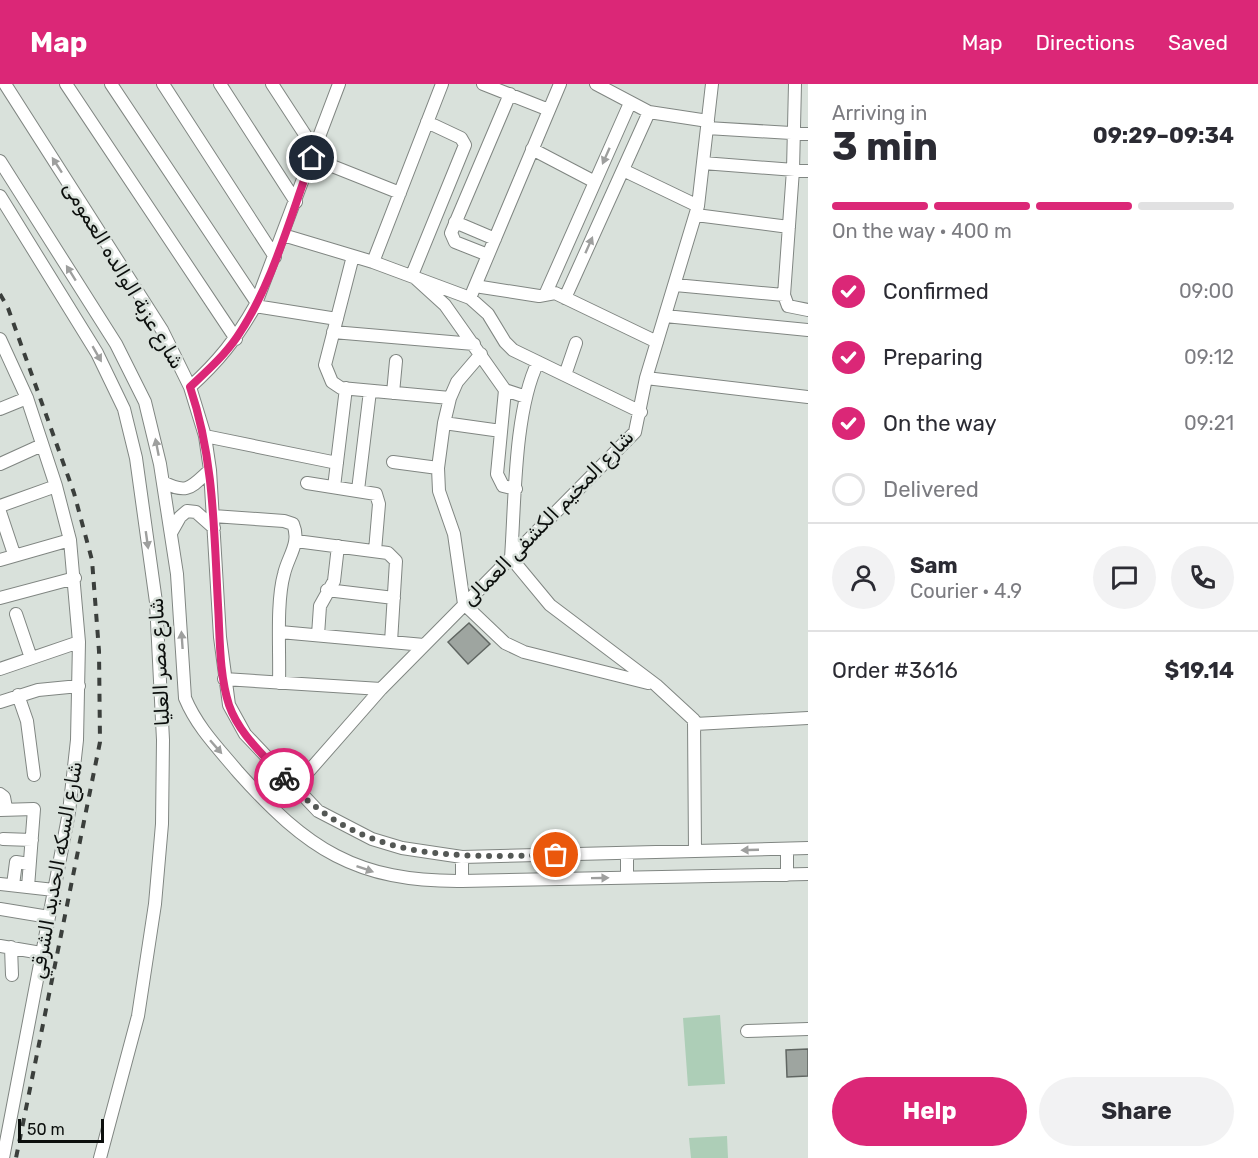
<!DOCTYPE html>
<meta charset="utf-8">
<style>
body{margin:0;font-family:Rubik,Vazirmatn,sans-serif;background:#f2f2f3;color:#2b2b33;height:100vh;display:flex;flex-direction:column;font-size:22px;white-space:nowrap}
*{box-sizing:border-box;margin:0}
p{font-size:20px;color:#7c7c81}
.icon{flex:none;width:33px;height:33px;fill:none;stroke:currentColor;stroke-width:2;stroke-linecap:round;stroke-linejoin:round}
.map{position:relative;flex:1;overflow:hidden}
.drawer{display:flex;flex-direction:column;background:#fff;width:450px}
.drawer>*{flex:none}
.scale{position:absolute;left:18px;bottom:15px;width:86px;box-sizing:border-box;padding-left:6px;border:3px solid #0c0f0d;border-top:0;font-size:16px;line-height:21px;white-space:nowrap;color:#0c0f0d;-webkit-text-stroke:4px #d9e1db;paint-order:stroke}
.pin{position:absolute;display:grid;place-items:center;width:51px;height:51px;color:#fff;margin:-26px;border:3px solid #fff;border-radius:50%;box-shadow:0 2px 6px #0007}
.courier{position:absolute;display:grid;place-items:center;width:60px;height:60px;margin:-30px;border:4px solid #db2777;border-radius:50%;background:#fff;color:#222;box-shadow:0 2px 8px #0007}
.headline em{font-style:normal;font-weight:700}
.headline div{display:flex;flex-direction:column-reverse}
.headline{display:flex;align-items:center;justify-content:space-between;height:102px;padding:0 24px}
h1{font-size:39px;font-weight:700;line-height:45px}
.bar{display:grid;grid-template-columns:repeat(4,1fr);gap:9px 6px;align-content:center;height:72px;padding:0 24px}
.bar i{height:8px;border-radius:4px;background:#e1e1e2}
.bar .selected{background:#db2777}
.bar p{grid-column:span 4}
.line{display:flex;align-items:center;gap:15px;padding:0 24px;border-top:2px solid #e1e1e2}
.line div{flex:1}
.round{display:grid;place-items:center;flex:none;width:63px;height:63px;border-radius:32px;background:#f2f2f3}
ol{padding:0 24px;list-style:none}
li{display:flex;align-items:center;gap:18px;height:66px}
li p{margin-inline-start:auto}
li .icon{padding:6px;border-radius:50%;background:#db2777;color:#fff;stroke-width:4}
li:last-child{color:#7c7c81}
li i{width:33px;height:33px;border:3px solid #e1e1e2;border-radius:50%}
.action{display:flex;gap:12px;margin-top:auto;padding:12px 24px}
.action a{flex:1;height:69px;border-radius:36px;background:#db2777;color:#fff;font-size:24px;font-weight:700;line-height:69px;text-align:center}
.action a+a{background:#f2f2f3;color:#2b2b33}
header{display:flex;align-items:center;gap:36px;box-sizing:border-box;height:84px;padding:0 30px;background:#db2777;color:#fff}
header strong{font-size:28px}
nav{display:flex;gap:33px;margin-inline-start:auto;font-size:21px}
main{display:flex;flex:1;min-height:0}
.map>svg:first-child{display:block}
.green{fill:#adceb7}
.building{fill:#9ea5a0;stroke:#606662;stroke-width:1.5}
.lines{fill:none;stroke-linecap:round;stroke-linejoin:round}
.minor-casing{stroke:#808682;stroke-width:14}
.minor{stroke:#fff;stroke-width:12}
.rail{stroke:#3b3f3c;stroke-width:4;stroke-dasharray:8 8;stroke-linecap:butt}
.oneway{fill:#9e9f9e}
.done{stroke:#545855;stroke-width:6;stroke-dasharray:0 10.8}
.route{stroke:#db2777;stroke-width:8}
.labels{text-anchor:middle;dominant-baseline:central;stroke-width:5;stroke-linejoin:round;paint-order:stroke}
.street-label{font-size:20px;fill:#0c0f0d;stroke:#d9e1db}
</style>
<header>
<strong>Map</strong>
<nav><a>Map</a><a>Directions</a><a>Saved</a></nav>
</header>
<main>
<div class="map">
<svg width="808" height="1074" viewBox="0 0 808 1074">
<rect width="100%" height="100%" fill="#d9e1db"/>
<!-- green -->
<path class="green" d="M720 931 725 1000 688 1002 683 934Z
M727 1052 728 1074H691L689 1054Z"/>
<!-- building -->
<path class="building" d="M469 539 490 560 468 580 448 558Z
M808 965V992L787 993 786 966Z"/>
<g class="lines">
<defs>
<path id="minor" d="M5 0 162 246 190 303 205 352 210 386 220 553 229 621 245 650 318 727 372 755 402 764 462 773 808 764
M66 0 236 255
M111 0 257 219
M163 0 275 173
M220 0 296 118
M272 0 315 66
M483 0 549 26
M596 0 649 28 708 37
M795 0 793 86 784 211 788 222 808 226
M427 38 461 54 465 61 412 191 445 221 505 306 526 313
M707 44 808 50
M532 65 595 98
M312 74 400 109
M0 77 116 260 145 318 160 380 177 490 185 614C197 643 218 664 238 688 307 765 356 798 462 797L808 790
M703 79 808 87
M623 86 698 122
M0 112 97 269 124 325 136 374 156 518 163 656 162 740 155 820 138 932 100 1074
M696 131 789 143
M455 138 495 155
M283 151 373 178 470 214 488 230 505 258 513 266 641 328
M488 171 455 158 451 149 510 10
M353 172 325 281 332 298 341 304 450 314
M373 178 442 0
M675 201 784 211
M475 202 539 212 555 209 657 258
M545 211 630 19
M470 214 560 0
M565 214 649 28
M255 222 337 235
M665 232 808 246
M333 248 474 260
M0 255 27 314 56 402 70 456 79 558 77 656 69 728 3 1074
M481 270 457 298 450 314 444 339 438 384 439 407 454 450 464 520 505 559 524 568 648 599
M538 278C514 327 515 418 511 474L550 521 656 601 694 636 695 767
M565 291 576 259
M646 294 808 313
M190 303C218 278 237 254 255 222L339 0
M505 306 497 390 503 402 516 405
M393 309 396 277
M0 325 27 314
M444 339 501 347
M205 352 337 379
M393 378 438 384
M0 380 42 361
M163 398C188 411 191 403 210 386
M307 399 376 410 379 420 375 467
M334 403 346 304
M358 406 370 307
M0 422 56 402
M0 428 14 470
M213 432 284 437 293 440C301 459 288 472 284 490 276 519 280 567 279 599
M171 449 180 433 187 427 196 428 214 444
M296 457 388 469 396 477 391 558
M0 476 70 456
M327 506 394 514
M0 514 75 494
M16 530 31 574
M280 548 424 561
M318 551 320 522 334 497 338 462
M0 585 79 558
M224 595 381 605
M18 611 27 637 34 691
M0 618 38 606 79 602
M695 640 808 634
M294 704 381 605 635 348 646 294 698 122 712 0
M0 710 4 713 6 724
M0 726 34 725 28 803
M3 755 32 756
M787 765V791
M627 769V794
M462 773V797
M0 800 54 806
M13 801 16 778 29 780
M0 825 49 833
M0 862 41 869
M11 863 12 891
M747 947 808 945"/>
</defs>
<!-- minor casing -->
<use href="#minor" class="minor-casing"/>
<!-- minor -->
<use href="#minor" class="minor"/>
<!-- rail -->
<path class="rail" d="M0 210 8 224 74 409 92 476 99 567 100 658 16 1074"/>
</g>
<!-- one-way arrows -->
<defs><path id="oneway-solid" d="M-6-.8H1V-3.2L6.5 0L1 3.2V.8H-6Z" transform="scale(1.5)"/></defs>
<g class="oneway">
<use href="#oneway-solid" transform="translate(606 72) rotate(114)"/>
<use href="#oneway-solid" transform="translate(57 81) rotate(-123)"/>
<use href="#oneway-solid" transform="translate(589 161) rotate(-66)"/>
<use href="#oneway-solid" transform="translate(71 189) rotate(-122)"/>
<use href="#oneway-solid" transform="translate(97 270) rotate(60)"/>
<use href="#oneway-solid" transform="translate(157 363) rotate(-101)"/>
<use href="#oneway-solid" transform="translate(147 456) rotate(82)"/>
<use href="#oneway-solid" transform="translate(182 556) rotate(-94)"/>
<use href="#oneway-solid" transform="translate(216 663) rotate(49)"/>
<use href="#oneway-solid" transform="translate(750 766) rotate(178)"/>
<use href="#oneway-solid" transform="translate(365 785) rotate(19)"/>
<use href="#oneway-solid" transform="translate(600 794) rotate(-1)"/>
</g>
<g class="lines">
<!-- done -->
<path class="done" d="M284 694C364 779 449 773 556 771"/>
<!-- route -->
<path class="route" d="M284 694C264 671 239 650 229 621 219 590 220 553 218 521 214 447 214 374 190 303 207 287 224 272 237 253 273 200 290 133 312 74"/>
</g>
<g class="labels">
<!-- street labels -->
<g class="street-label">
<text transform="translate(124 191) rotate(59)">شارع عزبة الوالده العمومى</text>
<text transform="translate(548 434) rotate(-46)">شارع المخيم الكشفى العمالى</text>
<text transform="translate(159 578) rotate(-93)">شارع مصر العليا</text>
<text transform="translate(56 786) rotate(-80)">شارع السكه الحديد الشرقي</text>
</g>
</g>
</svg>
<div class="scale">50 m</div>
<div class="pin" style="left:556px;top:771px;background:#ea580c"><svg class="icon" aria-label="bag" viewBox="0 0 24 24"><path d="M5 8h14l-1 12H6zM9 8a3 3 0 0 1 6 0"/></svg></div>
<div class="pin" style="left:312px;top:74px;background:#1f2937"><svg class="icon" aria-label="home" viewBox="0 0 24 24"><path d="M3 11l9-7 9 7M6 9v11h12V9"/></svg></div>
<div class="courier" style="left:284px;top:694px"><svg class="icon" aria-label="bike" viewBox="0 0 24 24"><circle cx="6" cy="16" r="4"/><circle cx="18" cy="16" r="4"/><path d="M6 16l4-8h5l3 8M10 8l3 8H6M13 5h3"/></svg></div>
</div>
<section class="drawer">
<div class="headline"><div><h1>3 min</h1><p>Arriving in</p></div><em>09:29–09:34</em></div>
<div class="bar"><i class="selected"></i><i class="selected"></i><i class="selected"></i><i></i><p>On the way · 400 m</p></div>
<ol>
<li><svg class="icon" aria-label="check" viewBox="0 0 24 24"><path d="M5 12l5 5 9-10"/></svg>Confirmed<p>09:00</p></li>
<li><svg class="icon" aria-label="check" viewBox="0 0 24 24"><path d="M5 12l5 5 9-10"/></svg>Preparing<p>09:12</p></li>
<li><svg class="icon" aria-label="check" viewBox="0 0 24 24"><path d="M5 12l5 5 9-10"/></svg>On the way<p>09:21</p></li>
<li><i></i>Delivered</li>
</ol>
<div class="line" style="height:108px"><a class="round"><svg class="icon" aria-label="person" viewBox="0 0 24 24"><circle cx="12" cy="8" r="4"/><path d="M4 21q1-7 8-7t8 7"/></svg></a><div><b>Sam</b><p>Courier · 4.9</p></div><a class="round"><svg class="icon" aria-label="chat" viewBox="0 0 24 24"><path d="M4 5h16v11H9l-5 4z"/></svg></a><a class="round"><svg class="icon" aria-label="phone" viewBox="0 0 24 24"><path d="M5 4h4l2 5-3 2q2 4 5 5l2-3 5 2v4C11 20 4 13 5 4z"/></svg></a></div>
<div class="line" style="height:78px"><div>Order #3616</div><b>$19.14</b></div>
<div class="action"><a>Help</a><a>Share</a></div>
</section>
</main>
